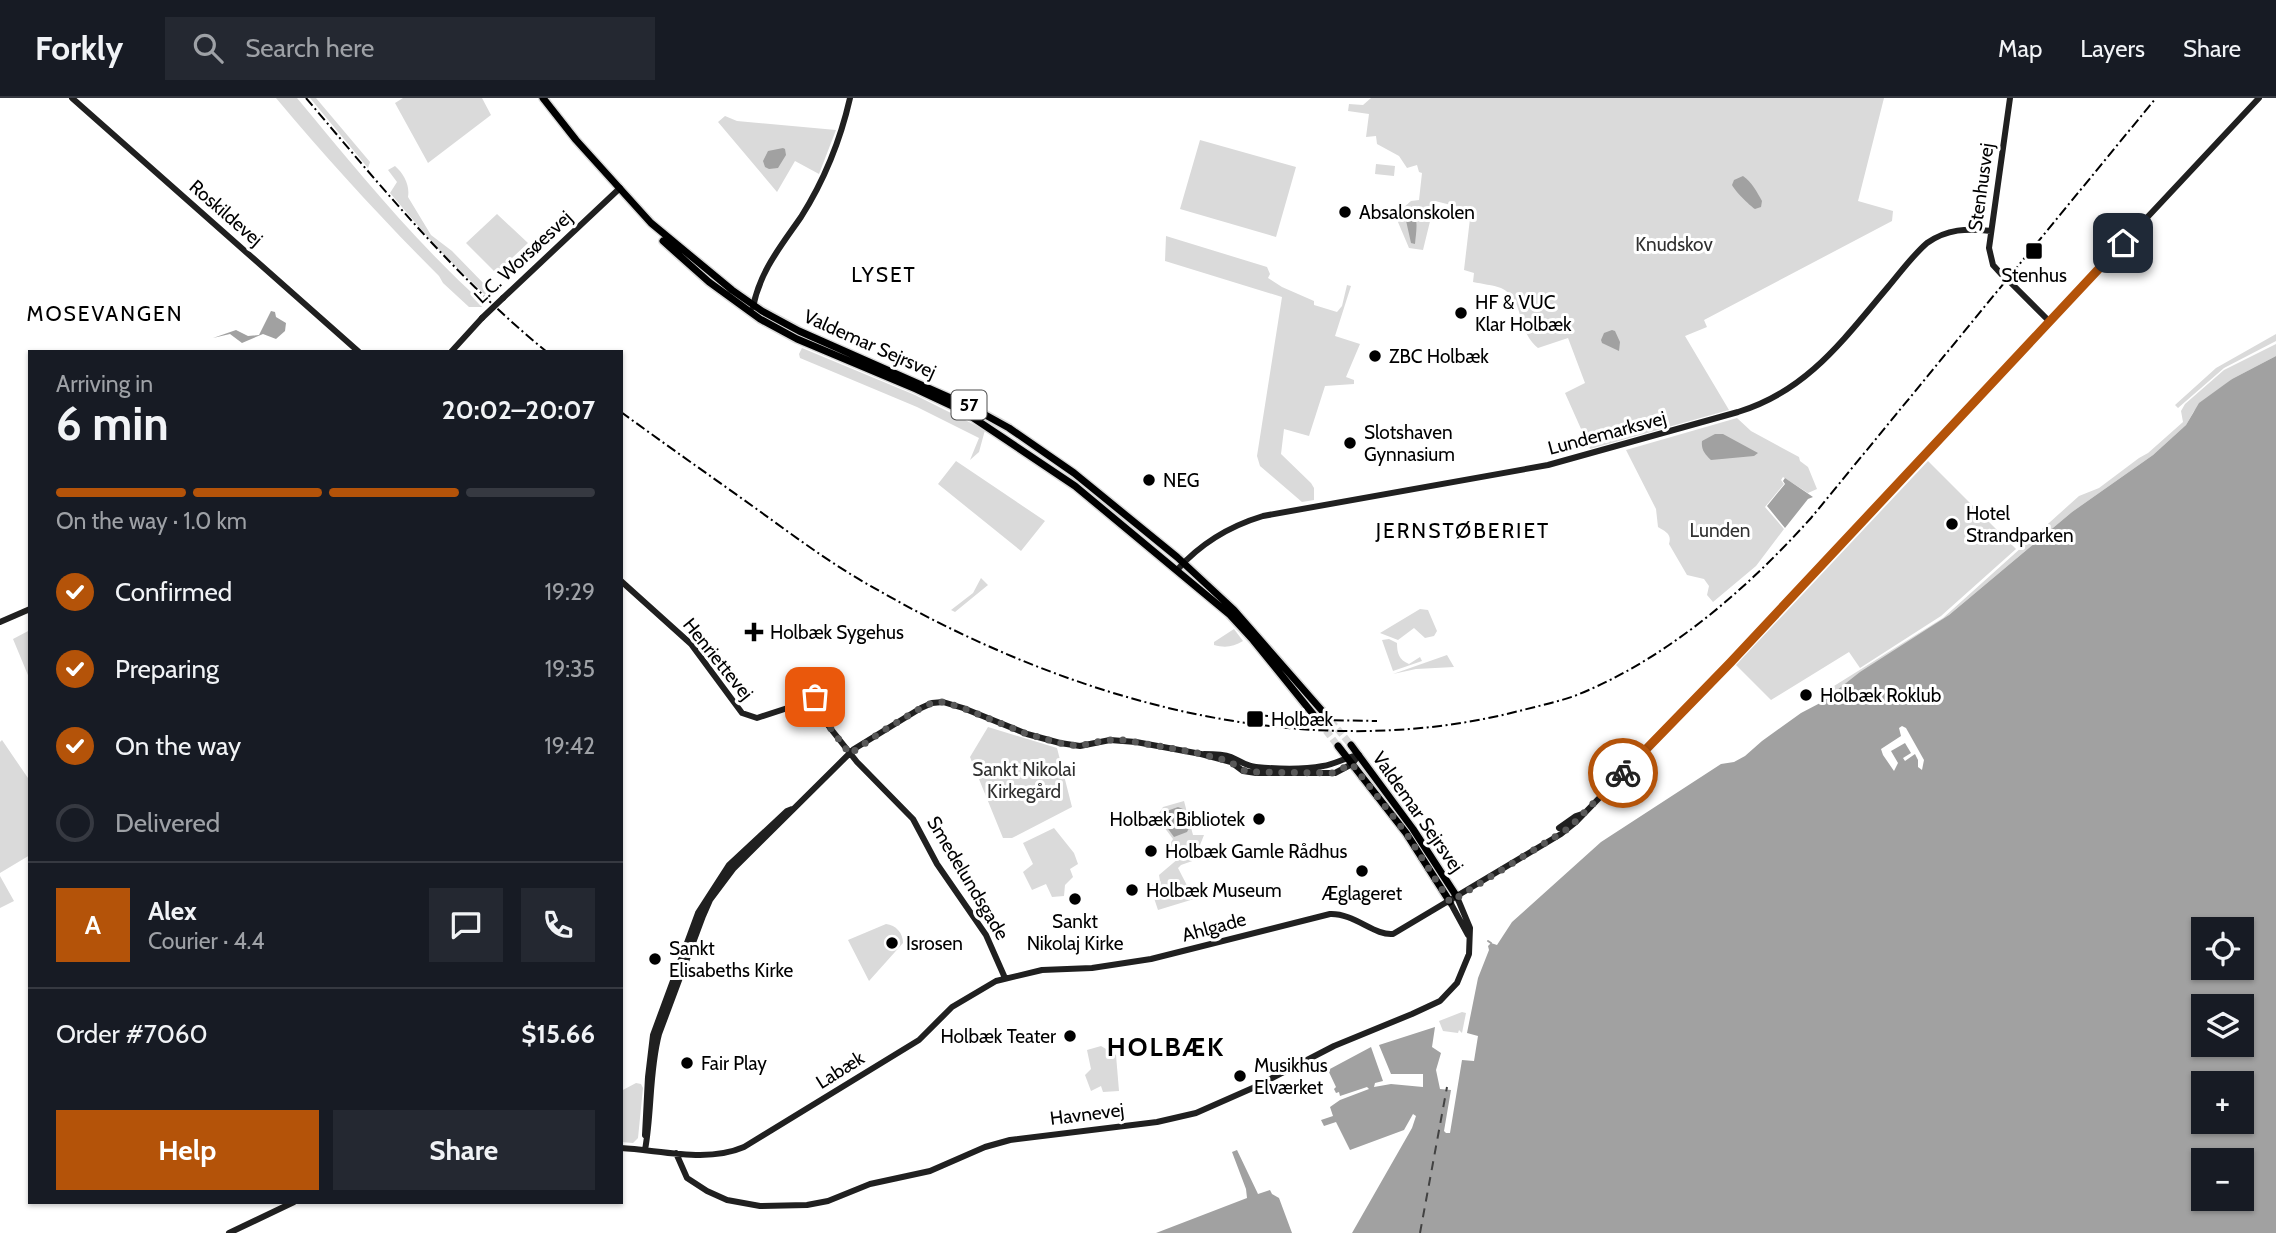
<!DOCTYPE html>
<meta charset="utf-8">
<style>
body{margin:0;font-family:Cabin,sans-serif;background:#242831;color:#f1f3f6;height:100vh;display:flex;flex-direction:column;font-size:26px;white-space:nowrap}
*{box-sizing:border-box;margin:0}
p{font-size:23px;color:#9ea1a6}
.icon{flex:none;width:38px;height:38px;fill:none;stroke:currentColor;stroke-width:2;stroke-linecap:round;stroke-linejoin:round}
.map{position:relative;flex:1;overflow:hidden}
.drawer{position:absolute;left:28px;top:252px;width:595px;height:854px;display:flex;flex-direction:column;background:#171b24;border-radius:0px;box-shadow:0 2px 5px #0004}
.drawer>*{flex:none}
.buttons{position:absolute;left:2191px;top:819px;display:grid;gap:14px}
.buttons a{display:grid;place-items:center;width:63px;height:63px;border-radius:0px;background:#171b24;box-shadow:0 2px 5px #0004;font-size:35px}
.pin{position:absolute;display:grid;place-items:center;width:60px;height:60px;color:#fff;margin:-30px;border-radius:14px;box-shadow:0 4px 10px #0006}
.courier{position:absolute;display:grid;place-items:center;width:70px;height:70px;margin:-35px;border:5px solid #b45309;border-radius:50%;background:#fff;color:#222;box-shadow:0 2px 9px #0007}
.head em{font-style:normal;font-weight:700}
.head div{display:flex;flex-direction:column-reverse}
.head{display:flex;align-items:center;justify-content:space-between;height:119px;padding:0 28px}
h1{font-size:46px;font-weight:700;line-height:52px}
.bar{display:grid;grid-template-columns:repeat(4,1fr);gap:10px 7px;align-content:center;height:84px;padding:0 28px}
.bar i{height:9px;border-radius:5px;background:#363941}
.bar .current{background:#b45309}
.bar p{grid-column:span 4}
.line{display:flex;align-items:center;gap:18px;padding:0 28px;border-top:2px solid #363941}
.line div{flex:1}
.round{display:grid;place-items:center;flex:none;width:74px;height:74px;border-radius:0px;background:#242831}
ol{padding:0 28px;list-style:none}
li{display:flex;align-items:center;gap:21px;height:77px}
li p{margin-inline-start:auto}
li .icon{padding:7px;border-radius:50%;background:#b45309;color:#fff;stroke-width:4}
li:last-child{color:#9ea1a6}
li i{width:38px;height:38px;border:4px solid #363941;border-radius:50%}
.action{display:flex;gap:14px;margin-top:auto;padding:14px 28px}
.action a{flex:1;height:80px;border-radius:0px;background:#b45309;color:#fff;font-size:28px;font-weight:700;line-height:80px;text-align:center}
.action a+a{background:#242831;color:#f1f3f6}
header{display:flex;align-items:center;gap:42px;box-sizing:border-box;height:98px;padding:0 35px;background:#171b24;border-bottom:2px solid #363941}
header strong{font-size:33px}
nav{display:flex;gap:38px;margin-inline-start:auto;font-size:24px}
.search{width:490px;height:63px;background:#242831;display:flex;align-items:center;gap:18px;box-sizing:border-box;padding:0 24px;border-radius:0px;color:#9ea1a6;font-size:26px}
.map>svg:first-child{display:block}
.green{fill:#dadada}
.water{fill:#a1a1a1;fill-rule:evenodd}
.pier{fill:#fff}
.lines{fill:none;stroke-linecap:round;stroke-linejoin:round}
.stream{stroke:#a1a1a1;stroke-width:2}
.ferry{stroke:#424242;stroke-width:2;stroke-dasharray:9 7;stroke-linecap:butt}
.primary-tunnel{stroke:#d9d9d9;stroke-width:7;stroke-dasharray:7 3.5;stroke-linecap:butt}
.primary-casing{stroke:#dbdbdb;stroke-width:10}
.secondary{stroke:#202020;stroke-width:6}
.primary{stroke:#000;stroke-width:7}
.rail{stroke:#000;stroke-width:2;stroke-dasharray:10 3.5 2 3.5;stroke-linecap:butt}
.secondary-bridge{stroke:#202020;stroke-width:6}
.done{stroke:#595959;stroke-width:7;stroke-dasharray:0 12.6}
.route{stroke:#b45309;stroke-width:9}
.poi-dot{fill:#000;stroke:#fff;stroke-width:2.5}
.labels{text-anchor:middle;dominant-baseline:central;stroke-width:6;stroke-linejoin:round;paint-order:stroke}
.shield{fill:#fff;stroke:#4c4c4c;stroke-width:2}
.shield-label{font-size:18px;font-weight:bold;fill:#000}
.street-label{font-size:19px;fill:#000;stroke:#fff}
.poi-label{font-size:19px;fill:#000;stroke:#fff;text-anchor:start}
.park-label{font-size:19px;fill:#313131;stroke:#fff}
.neighbourhood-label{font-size:21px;letter-spacing:2px;fill:#000;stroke:#fff}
.district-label{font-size:26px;font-weight:bold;letter-spacing:2px;fill:#000;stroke:#fff}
</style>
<header>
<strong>Forkly</strong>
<div class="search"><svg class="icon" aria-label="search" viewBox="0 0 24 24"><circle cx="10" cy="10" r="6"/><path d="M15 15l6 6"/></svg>Search here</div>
<nav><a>Map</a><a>Layers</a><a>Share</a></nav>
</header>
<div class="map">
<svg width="2276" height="1135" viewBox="0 0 2276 1135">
<rect width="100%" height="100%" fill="#fff"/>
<!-- green -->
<path class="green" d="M276 0H297C356 71 415 144 484 206L482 209H469L443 185 439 178C382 121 328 62 276 0Z
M310 0H316L370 64 368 70Z
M403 0H482L491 17 428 65 395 5Z
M1371 0H1884L1858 103 1893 113 1892 123 1704 222 1707 229 1685 238 1729 312 1590 351 1565 295 1585 285 1568 240 1538 250C1515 231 1526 202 1501 190 1493 187 1482 186 1473 184L1474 175 1464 172 1471 112 1435 103 1423 152 1409 150 1395 117 1411 103 1419 102 1422 75 1419 74 1417 67 1407 70 1399 58 1377 46 1376 38 1366 39 1369 16 1348 13 1349 6 1363 7Z
M725 18 737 23 836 32 819 76 795 63 777 94 718 24Z
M1200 42 1296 69 1276 139 1180 111Z
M1376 66 1395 68 1394 78 1375 76Z
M395 68C404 76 410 87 408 99L431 137 452 153 489 191 485 197 437 150 390 95 397 84 388 72Z
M497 116 528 145 496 175 466 145Z
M1166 138 1267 169 1270 176 1268 180 1282 189 1314 203V207L1337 214 1342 208 1347 187 1351 188 1335 238 1360 246 1346 279 1354 282V286L1325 288 1309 338 1284 331 1281 356 1311 385 1314 390V402L1302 404 1260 368 1257 358 1282 199 1165 163Z
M2276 236V243L2224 270 2178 310 2175 307 2216 270Z
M2276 246V258L2232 281 2194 313 2186 327 2153 357 2072 414 1949 517 1831 597 1830 594 1834 588 1943 520 2079 398 2099 390 2139 360 2148 355 2183 324 2181 313 2185 306 2224 272Z
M802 250 915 297 985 332 979 354 970 362 979 340 917 309 800 260 799 256Z
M1737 320 1751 333 1799 359 1800 363 1808 369 1817 391 1808 395 1783 379 1781 382 1784 386 1765 409 1784 431 1756 468 1713 504 1707 497 1709 488 1704 481 1687 477 1669 446C1672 436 1666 434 1658 429L1656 411 1626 352Z
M956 363 1045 423 1021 453 938 386Z
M1928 363 2016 451 1941 518 1860 570 1849 554 1771 602 1736 567Z
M981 480 988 487 955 514 951 512 973 495Z
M1420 511 1428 512 1437 533 1434 538 1425 540 1414 530 1398 542 1380 535Z
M1234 531 1243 543C1233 549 1225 550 1214 547V544Z
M30 532V582L13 541Z
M1389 541 1397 545C1397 555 1399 562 1409 566L1420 559 1422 563 1393 573 1382 542Z
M1447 557 1454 569 1416 571 1393 576Z
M988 629 1057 650 1072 709 1012 740H1003L970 659Z
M2 642 30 683V757L0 775V644Z
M1184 703 1193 737H1204L1198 752V761L1181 767 1178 770 1194 801 1158 812 1150 788 1160 783 1159 777 1179 760 1170 746 1173 741 1161 725 1159 715 1163 709Z
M1054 730 1074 755 1078 766 1070 771 1073 779 1065 787 1064 798 1052 799 1046 786 1032 792 1023 774 1033 766 1023 745Z
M0 778 14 803 0 810Z
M886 826C896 827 903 835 903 845L869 883 848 842Z
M1462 914 1466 915 1462 935 1459 932 1458 935 1443 933 1439 923Z
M1101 948 1116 957 1119 993 1103 994 1101 988 1091 993 1085 977 1091 971 1087 952Z
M636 985 641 986 643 990 638 1040 633 1045 621 1044V993Z"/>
<!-- water -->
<path class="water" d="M783 50 785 51 786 57 778 70 769 71 765 69 763 63 768 53Z
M1743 78C1752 84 1757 94 1762 103L1761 109 1755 111C1749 107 1735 93 1732 87L1734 82Z
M1409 108C1420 118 1416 133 1415 146L1411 145 1405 118 1402 115V112Z
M271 213 275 214 276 219 286 225 285 233 276 241 263 236 242 245 230 236 213 240 236 232 248 238 259 237Z
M1612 232 1615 233 1620 244 1619 253 1602 245 1601 242 1604 235Z
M2276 258V1135H1352L1412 1030 1416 1018 1413 1016 1404 1032 1350 1052 1336 1024 1324 1028 1321 1022 1333 1018 1330 1009 1340 1002 1369 991 1367 989 1340 998 1339 994 1336 995 1334 991 1336 989 1328 972 1371 949 1383 983 1375 985 1374 989 1391 986 1423 989V976H1391L1379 947 1435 929 1432 949 1441 955 1436 972 1440 991 1451 992 1444 1033 1446 1035H1450L1462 962 1474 963 1478 938 1467 935 1478 880 1489 852 1488 848 1491 845 1497 847 1512 824 1601 744 1721 666 1734 664 1745 658 1762 643 1801 615 1822 604 1860 574 1949 517 2072 414 2153 357 2186 327 2199 305 2232 281ZM2203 831H2242V870H2203ZM2203 908H2242V947H2203ZM2203 985H2242V1024H2203ZM2203 1062H2242V1101H2203Z
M1715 336H1723L1758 355 1754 358 1711 362C1705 356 1701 352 1702 343Z
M1785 380 1813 399 1808 401 1785 430 1767 408 1785 386 1783 383Z
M1178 709 1183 711 1189 730 1187 734 1174 739 1163 724 1162 717 1164 714Z
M1237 1052 1258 1096 1270 1092 1272 1096 1279 1100 1292 1135H1156L1247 1100 1246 1091 1232 1054Z"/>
<!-- pier -->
<path class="pier" d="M1902 628 1906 630 1924 662 1922 672 1918 669V662L1915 656 1905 663 1903 660 1911 655 1905 645 1891 653 1898 665 1894 673 1883 657 1881 651 1901 638 1899 630Z"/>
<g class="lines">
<!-- stream -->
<path class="stream" d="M1488 843 1491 845"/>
<!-- ferry -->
<path class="ferry" d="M1420 1135 1447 989"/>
<!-- primary-tunnel -->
<path class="primary-tunnel" d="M1324 615 1351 647
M1313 616 1338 648"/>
<defs>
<path id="primary" d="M543 0 576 42 651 125 732 192 762 213 799 233 971 309 1009 330 1074 375 1177 459 1234 512 1324 615
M663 143 709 184 760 221 797 241 916 291 963 313 1075 388 1229 516 1253 542 1313 616
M1351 647 1413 731 1457 799
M1338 648 1406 735 1450 804"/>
</defs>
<!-- primary casing -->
<use href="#primary" class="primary-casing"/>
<!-- secondary -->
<path class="secondary" d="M72 0 359 254
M2003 178 1993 167 1989 150 2010 0
M2009 183 2049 223
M503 200 620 90
M753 209C760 173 781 148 801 119 825 81 840 44 850 0
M451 254 482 220
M1177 472C1200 446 1230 428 1263 418L1548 367 1738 314C1807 293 1843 242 1888 189 1900 175 1912 158 1927 145 1947 131 1967 130 1991 133
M621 483 691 546 742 615 757 620 803 605
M0 524 30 511
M802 602a7 7 0 1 1 14 0a7 7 0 1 1-14 0Z
M812 607 857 664 913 721 937 766 986 837 1005 880
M1204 656C1213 656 1223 656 1231 659 1241 663 1245 668 1256 669 1277 671 1302 672 1323 668 1336 666 1346 659 1359 657
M1559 730 1576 718 1582 716
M1450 804 1468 837
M645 1037 648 979 653 937 698 815 729 767 787 713 792 711
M621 1050C660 1052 707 1065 744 1049L919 942 952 909 996 883 1042 872 1092 870 1151 861 1330 816C1354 815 1375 838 1393 836L1561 736 1576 724 1730 565 2259 0
M645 1052C652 1014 649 974 659 936L703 818 710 802 734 770 854 651 921 610 932 605 943 604 963 610 1027 636 1060 645 1080 648 1110 642 1136 644 1201 656 1231 664 1243 673 1256 675H1335L1352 666 1359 657
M676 1055 687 1080 707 1093 727 1102 760 1108 807 1107 828 1103 870 1086 930 1073 985 1049 1010 1042 1157 1024 1196 1015 1255 989 1334 948 1412 916 1440 903 1457 885 1469 856 1470 830 1457 799
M229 1135 294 1104"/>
<!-- primary -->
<use href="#primary" class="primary"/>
<!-- rail -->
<path class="rail" d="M306 0C382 90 456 180 547 254
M621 314C666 347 712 379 758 412 794 438 830 465 869 487 1062 599 1297 670 1519 613 1538 608 1558 604 1577 597 1668 560 1746 492 1811 420L2156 0
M1258 617 1314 622 1377 623"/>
<!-- secondary-bridge -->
<path class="secondary-bridge" d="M482 220 503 200"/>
</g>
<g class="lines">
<!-- done -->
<path class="done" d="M815 599 813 607 850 656 881 634 921 610 932 605 943 604 963 610 1027 636 1060 645 1078 648 1106 642H1123L1193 654 1225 662C1234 665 1240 672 1249 674L1332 675 1352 666 1406 735 1450 804 1569 730 1623 675"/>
<!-- route -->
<path class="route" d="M1623 675 1730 565 2123 145"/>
</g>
<!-- markers -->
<g class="poi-dot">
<circle cx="1345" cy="114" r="7"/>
<rect x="2025" y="144" width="18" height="18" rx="3.5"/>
<circle cx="1461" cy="215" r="7"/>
<circle cx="1375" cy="258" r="7"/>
<circle cx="1350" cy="345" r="7"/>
<circle cx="1149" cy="382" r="7"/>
<circle cx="1952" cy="426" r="7"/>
<path d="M750.5 523.5h7v7h7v7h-7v7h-7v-7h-7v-7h7z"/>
<circle cx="1806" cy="597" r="7"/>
<rect x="1246" y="612" width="18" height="18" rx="3.5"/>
<circle cx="1259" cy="721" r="7"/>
<circle cx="1151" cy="753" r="7"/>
<circle cx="1362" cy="773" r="7"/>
<circle cx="1132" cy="792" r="7"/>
<circle cx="1075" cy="801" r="7"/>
<circle cx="892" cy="845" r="7"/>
<circle cx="655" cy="861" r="7"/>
<circle cx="1070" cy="938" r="7"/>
<circle cx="687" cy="965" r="7"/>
<circle cx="1240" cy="978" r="7"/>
</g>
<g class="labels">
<!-- shield labels -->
<rect class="shield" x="951.5" y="292.5" width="35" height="29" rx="5"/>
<g class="shield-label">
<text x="969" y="307">57</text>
</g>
<!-- street labels -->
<g class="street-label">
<text transform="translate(1981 89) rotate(-82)">Stenhusvej</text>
<text transform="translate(226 115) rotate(41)">Roskildevej</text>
<text transform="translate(523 159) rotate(-43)">L.C. Worsøesvej</text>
<text transform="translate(870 246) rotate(24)">Valdemar Sejrsvej</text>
<text transform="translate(1607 335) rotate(-15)">Lundemarksvej</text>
<text transform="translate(718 561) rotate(51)">Henriettevej</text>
<text transform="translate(1418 714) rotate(55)">Valdemar Sejrsvej</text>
<text transform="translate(968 780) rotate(59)">Smedelundsgade</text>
<text transform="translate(1214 829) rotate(-15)">Ahlgade</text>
<text transform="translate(840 972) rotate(-32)">Labæk</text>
<text transform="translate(1087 1016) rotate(-7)">Havnevej</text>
</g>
<!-- poi labels -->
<g class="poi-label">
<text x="1359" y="114">Absalonskolen</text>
<text x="2034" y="177" text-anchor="middle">Stenhus</text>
<text x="1475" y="204">HF &amp; VUC<tspan x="1475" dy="22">Klar Holbæk</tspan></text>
<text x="1389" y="258">ZBC Holbæk</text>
<text x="1364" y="334">Slotshaven<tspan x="1364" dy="22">Gynnasium</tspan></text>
<text x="1163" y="382">NEG</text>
<text x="1966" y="415">Hotel<tspan x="1966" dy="22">Strandparken</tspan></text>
<text x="770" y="534">Holbæk Sygehus</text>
<text x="1820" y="597">Holbæk Roklub</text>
<text x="1271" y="621">Holbæk</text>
<text x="1245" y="721" text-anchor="end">Holbæk Bibliotek</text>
<text x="1165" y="753">Holbæk Gamle Rådhus</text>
<text x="1146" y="792">Holbæk Museum</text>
<text x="1362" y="795" text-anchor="middle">Æglageret</text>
<text x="1075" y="823" text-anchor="middle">Sankt<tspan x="1075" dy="22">Nikolaj Kirke</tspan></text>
<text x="906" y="845">Isrosen</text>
<text x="669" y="850">Sankt<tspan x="669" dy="22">Elisabeths Kirke</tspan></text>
<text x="1056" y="938" text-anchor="end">Holbæk Teater</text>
<text x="701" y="965">Fair Play</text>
<text x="1254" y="967">Musikhus<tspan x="1254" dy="22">Elværket</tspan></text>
</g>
<!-- park labels -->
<g class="park-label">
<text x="1674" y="146">Knudskov</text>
<text x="1720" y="432">Lunden</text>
<text x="1024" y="671">Sankt Nikolai<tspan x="1024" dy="22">Kirkegård</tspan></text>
</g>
<!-- neighbourhood labels -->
<g class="neighbourhood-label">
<text x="884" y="176">LYSET</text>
<text x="105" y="215">MOSEVANGEN</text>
<text x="1463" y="432">JERNSTØBERIET</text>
</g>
<!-- district labels -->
<g class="district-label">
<text x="1166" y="949">HOLBÆK</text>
</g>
</g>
</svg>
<div class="buttons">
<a><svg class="icon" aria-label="locate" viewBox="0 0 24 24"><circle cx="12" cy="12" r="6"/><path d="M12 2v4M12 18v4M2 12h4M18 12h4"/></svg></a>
<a><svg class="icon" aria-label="layers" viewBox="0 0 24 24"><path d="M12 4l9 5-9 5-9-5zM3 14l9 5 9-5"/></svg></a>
<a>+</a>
<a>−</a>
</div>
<div class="pin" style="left:815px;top:599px;background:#ea580c"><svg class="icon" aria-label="bag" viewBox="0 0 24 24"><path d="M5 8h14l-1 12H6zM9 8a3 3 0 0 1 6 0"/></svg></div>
<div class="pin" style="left:2123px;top:145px;background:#1f2937"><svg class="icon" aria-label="home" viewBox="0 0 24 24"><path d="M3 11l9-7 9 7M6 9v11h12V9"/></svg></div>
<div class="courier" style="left:1623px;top:675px"><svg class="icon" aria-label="bike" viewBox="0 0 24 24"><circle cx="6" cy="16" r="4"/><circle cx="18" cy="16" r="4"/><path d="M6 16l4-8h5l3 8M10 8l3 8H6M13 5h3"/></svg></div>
<section class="drawer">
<div class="head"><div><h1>6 min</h1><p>Arriving in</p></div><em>20:02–20:07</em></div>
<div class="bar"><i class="current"></i><i class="current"></i><i class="current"></i><i></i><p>On the way · 1.0 km</p></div>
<ol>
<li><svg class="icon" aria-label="check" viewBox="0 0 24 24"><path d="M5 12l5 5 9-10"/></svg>Confirmed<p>19:29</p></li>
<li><svg class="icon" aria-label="check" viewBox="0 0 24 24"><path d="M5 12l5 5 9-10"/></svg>Preparing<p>19:35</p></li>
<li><svg class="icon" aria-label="check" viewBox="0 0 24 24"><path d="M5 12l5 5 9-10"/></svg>On the way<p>19:42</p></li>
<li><i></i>Delivered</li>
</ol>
<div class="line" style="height:126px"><b class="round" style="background:#b45309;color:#fff">A</b><div><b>Alex</b><p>Courier · 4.4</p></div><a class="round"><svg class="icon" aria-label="chat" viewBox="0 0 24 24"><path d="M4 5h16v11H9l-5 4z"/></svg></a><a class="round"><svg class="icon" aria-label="phone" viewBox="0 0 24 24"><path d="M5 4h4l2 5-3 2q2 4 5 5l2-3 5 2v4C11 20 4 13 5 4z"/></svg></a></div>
<div class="line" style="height:91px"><div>Order #7060</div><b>$15.66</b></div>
<div class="action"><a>Help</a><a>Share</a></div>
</section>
</div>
